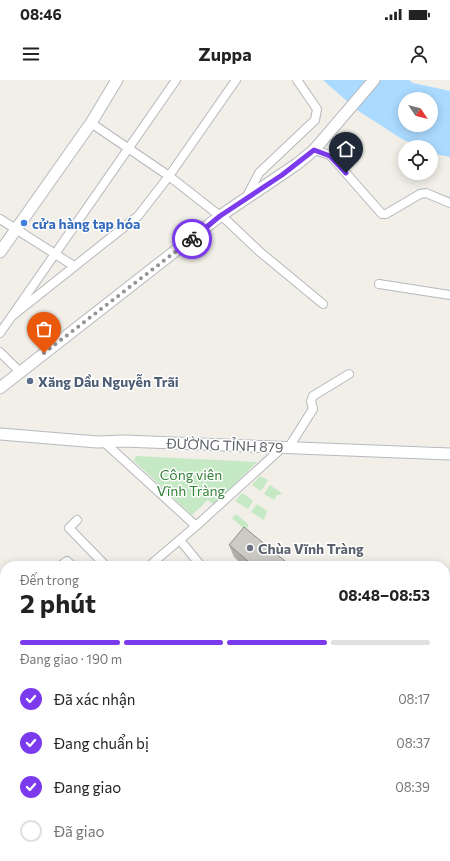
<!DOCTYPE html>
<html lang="vi">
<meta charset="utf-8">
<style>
body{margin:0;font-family:Commissioner,sans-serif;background:#f2f2f2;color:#222;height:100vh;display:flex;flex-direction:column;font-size:15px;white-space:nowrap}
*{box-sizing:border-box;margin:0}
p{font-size:13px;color:#767676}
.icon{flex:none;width:22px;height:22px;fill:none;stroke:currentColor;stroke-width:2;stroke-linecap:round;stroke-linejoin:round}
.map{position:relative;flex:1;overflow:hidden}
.side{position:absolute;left:0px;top:481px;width:450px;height:300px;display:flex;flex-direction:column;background:#fff;border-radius:16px 16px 0 0;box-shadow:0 2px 10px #0003}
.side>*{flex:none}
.needle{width:26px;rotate:125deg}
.controls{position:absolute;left:398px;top:12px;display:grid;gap:8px}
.controls a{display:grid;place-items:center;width:40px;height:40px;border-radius:50%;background:#fff;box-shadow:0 2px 10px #0003;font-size:20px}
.pin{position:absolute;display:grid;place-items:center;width:34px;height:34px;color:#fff;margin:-41px -17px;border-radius:50% 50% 50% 0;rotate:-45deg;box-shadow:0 0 4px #0007}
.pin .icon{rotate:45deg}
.courier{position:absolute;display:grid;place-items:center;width:40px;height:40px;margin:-20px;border:3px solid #7c3aed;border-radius:50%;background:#fff;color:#222;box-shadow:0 1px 5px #0007}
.head em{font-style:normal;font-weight:700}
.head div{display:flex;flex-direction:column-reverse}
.head{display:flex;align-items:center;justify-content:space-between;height:68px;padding:0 20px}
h1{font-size:26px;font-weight:700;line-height:30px}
.bar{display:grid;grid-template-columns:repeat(4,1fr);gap:6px 4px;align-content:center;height:48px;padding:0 20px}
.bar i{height:5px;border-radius:3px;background:#e0e0e0}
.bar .current{background:#7c3aed}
.bar p{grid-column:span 4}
ol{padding:0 20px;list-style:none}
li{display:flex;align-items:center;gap:12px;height:44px}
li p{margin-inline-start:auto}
li .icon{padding:4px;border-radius:50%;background:#7c3aed;color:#fff;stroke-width:4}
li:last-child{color:#767676}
li i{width:22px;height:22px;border:2px solid #e0e0e0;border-radius:50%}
.status{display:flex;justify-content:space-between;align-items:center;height:28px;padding:0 20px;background:#fff;direction:ltr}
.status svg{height:11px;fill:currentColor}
header{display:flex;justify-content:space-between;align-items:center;height:52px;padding:0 20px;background:#fff;font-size:18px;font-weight:700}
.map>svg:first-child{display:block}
.green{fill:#c5e8c5}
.water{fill:#aadaff;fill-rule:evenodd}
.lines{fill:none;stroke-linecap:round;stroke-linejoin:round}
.canal{stroke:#aadaff;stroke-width:7}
.street-casing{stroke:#b5b8bc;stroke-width:10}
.secondary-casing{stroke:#b6babf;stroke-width:13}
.street{stroke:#fff;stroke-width:8}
.secondary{stroke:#fff;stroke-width:11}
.wall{fill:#afaea9}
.building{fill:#cccac5;stroke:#8f8d8a}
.done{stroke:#929495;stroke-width:4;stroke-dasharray:0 7.2}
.route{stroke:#7c3aed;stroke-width:5}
.shop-dot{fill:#3f7fe0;stroke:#fff;stroke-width:1.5}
.service-dot{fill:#5c6f8a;stroke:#fff;stroke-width:1.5}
.worship-dot{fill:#6b7280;stroke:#fff;stroke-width:1.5}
.labels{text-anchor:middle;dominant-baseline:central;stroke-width:3;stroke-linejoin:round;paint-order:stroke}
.shop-label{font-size:14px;font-weight:bold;fill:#366cbe;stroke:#fff;text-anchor:start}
.service-label{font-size:14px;font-weight:bold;fill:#4e5e75;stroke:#fff;text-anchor:start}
.street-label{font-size:14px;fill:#5f6368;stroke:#fff}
.park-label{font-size:14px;fill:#348238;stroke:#fff}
.worship-label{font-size:14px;font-weight:bold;fill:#5b616d;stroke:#fff;text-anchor:start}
</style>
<div class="status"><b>08:46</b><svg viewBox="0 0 49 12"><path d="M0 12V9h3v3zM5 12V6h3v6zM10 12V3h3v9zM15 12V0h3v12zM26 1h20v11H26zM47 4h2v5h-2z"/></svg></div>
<header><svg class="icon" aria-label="menu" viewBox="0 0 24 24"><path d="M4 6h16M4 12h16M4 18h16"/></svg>Zuppa<svg class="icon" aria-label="person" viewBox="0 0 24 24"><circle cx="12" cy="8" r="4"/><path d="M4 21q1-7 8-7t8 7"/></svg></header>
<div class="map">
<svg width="450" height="781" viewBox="0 0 450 781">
<rect width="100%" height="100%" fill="#f1efe8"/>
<!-- green -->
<path class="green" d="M136 376 257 382 214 425 208 420 192 435 134 381Z
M260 396 268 400 261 411 252 405Z
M270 405 283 414 277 415 274 420 264 414Z
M241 414H244L253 421 248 429 235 421Z
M257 424 267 431 264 440 251 432Z
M236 434 249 445 245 450 232 438Z"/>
<!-- water -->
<path class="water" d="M323 0H409L413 3 450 11V77L431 73V67H419L402 59 357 30ZM405 19H431V45H405Z"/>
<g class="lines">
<!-- canal -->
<path class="canal" d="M445 621 450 624
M327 781 332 776"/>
<defs>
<path id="street" d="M91 43 169 96 220 136
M314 70 330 75 382 134H386L420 114 426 113 450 123
M246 118 259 93 315 40 317 29 297 0
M222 136 260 172 323 224
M0 139 74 186
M379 204 450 215
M12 236 138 136 169 96 236 0
M0 253 176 0
M0 272 20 292
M104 362 196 446 283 367
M289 367 313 329 311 321 313 316 349 294
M77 440 69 448 106 486
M180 460 201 486
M60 486 67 481 73 486
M149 486 196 446
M0 529 5 525
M0 678 5 680
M445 719 450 713
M0 779 16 781
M182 781 183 776
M242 781V776
M397 781 401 776"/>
<path id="secondary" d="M0 172 91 43 117 0
M0 308 220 136 297 84 314 70 374 0
M0 354 97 362 124 361 450 374"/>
</defs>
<!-- street casing -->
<use href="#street" class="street-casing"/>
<!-- secondary casing -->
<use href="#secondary" class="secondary-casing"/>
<!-- street -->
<use href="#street" class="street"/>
<!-- secondary -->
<use href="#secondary" class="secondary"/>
</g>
<!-- wall -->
<path class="wall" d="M229 465 291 486H244L234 477Z"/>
<!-- building -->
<path class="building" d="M244 447 291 486H254L229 465Z"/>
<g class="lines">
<!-- done -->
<path class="done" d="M44 273 192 159"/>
<!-- route -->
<path class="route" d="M192 159 220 136 282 95 314 70 330 76 346 93"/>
</g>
<!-- markers -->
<circle class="shop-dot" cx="24" cy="143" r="4"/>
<circle class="service-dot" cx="30" cy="301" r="4"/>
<circle class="worship-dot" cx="250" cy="468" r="4"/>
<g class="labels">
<!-- shop labels -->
<g class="shop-label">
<text x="32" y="143">cửa hàng tạp hóa</text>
</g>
<!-- service labels -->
<g class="service-label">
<text x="38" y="301">Xăng Dầu Nguyễn Trãi</text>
</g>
<!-- street labels -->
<g class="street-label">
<text transform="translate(225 365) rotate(2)">ĐƯỜNG TỈNH 879</text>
</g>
<!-- park labels -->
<g class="park-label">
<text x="191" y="394">Công viên<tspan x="191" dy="16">Vĩnh Tràng</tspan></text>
</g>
<!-- worship labels -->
<g class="worship-label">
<text x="258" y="468">Chùa Vĩnh Tràng</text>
</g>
</g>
</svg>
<div class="controls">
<a><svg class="needle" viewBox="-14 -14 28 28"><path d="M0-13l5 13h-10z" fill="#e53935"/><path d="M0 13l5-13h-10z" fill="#767676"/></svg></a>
<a><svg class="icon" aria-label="locate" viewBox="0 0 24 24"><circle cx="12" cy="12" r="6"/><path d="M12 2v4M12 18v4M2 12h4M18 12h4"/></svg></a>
</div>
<div class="pin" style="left:44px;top:273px;background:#ea580c"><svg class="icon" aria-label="bag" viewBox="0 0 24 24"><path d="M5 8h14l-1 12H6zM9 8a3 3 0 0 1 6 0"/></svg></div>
<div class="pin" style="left:346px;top:93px;background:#1f2937"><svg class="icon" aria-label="home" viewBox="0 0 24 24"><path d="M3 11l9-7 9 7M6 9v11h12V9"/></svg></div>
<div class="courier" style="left:192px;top:159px"><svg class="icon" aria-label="bike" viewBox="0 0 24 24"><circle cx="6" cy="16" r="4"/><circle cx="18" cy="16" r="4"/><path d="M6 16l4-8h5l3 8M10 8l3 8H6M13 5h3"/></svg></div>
<section class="side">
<div class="head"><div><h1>2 phút</h1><p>Đến trong</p></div><em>08:48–08:53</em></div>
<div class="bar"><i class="current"></i><i class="current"></i><i class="current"></i><i></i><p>Đang giao · 190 m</p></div>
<ol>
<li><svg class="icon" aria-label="check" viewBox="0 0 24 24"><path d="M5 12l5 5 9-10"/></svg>Đã xác nhận<p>08:17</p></li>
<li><svg class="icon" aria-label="check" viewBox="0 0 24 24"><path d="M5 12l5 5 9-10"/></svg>Đang chuẩn bị<p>08:37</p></li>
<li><svg class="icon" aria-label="check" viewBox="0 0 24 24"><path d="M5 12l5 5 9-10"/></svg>Đang giao<p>08:39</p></li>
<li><i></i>Đã giao</li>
</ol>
</section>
</div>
